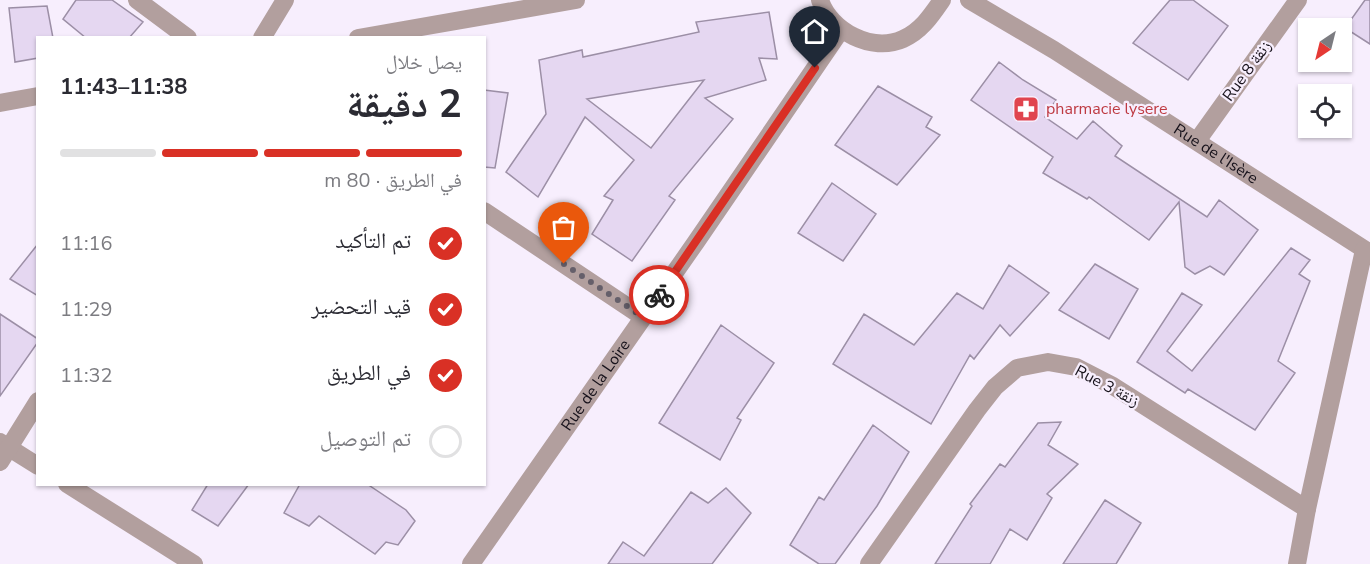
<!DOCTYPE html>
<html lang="ar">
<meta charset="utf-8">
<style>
body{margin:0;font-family:"Nunito Sans","Noto Naskh Arabic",sans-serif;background:#f7f7f7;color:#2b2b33;direction:rtl;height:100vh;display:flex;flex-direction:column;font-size:22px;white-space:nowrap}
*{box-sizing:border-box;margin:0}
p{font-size:20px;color:#7c7c81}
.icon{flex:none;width:33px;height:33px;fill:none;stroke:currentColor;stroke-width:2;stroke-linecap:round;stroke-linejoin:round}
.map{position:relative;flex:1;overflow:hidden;direction:ltr}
.side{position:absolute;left:36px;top:36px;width:450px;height:450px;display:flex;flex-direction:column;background:#fff;border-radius:0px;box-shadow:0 2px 4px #0004;direction:rtl}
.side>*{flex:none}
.needle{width:39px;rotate:215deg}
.fabs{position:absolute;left:1298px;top:18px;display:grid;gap:12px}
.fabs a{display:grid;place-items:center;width:54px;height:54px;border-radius:0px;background:#fff;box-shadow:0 2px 4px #0004;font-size:30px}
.pin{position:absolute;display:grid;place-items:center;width:51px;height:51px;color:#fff;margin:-62px -26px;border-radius:50% 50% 50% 0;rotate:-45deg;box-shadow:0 0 6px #0007}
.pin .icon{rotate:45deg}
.courier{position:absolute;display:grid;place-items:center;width:60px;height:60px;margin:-30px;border:4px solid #d93025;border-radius:50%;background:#fff;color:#222;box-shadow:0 2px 8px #0007}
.headline em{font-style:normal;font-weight:700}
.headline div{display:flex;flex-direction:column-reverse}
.headline{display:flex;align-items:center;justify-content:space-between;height:102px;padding:0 24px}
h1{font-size:39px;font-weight:700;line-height:45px}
.bar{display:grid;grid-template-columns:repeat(4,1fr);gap:9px 6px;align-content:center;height:72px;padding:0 24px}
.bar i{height:8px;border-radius:4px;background:#e1e1e2}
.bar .on{background:#d93025}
.bar p{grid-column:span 4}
ol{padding:0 24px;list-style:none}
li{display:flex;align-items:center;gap:18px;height:66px}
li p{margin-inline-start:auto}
li .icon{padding:6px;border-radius:50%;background:#d93025;color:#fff;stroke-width:4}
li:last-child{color:#7c7c81}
li i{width:33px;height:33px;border:3px solid #e1e1e2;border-radius:50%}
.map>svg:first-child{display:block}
.building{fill:#e5d7f1;stroke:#9c8fa6;stroke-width:1.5;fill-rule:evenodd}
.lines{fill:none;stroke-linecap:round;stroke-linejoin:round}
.street{stroke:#b29f9e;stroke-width:18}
.done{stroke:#655f6a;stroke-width:6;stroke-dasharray:0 10.8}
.route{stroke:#d93025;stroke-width:8}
.labels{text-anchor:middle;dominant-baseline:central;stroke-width:4.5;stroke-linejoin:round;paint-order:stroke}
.street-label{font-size:16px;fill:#17121b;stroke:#f7eefd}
.health-label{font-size:16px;fill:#be3a42;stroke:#f7eefd;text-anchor:start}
</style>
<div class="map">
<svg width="1370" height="564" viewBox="0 0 1370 564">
<rect width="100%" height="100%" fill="#f7eefd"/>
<!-- building -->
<path class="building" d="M76 0H112L143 22 129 38H86L63 19Z
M1170 0H1193L1228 26 1188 80 1133 43Z
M1365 0H1370V44L1345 28Z
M47 6 53 38H38V58L15 62 9 8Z
M769 12 777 59 759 58 766 80 705 98 733 119 669 196 675 200 632 261 592 234 613 200 604 196 634 160 585 117 538 197 506 172 546 114 539 60 582 50 583 57 699 32 696 22ZM704 80 651 148 587 99Z
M999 62 1023 80 1056 100 1045 117 1077 139 1093 121 1122 146 1115 156 1207 217 1219 200 1258 230 1224 275 1210 266 1195 274 1185 267 1179 202 1149 240 1089 197 1087 199 1043 173 1053 157 971 100Z
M878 86 932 117 926 127 940 135 897 185 835 145Z
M484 90 508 93 495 168 484 167Z
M832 183 876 214 843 261 798 233Z
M38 244V296L10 279Z
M1291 248 1310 260 1299 274 1310 281 1278 361 1295 373 1255 430 1188 389 1185 393 1137 362 1182 293 1202 305 1167 351 1192 371Z
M1095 264 1138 289 1109 339 1059 310Z
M1009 265 1049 293 1010 336 1000 325 974 359 970 355 931 424 833 364 864 314 914 345 957 293 983 309Z
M0 314 38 339V342L0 396Z
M721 325 774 363 737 418 741 420 720 460 659 423Z
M1061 422 1048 445 1078 464 1047 494 1052 498 1027 540 1010 529 990 564H935L972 506 970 504 1000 464 1005 467 1038 423Z
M873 425 909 452 877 506 835 564H819L790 545 819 497 824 500Z
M208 484H249L218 526 192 510Z
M300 484H367L406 510 415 521 398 545 386 542 375 554 319 516 309 526 284 513Z
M726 488 751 513 712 564H608L623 542 644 556 691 492 708 503Z
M1105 500 1141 523 1116 564H1063Z"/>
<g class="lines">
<!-- street -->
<g class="street">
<path d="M137 0 188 38"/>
<path d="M820 0C830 31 872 53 903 39 921 31 931 16 942 0"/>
<path id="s1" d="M969 0 1054 50 1370 253"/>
<path d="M262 38 285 0"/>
<path d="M358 38 576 0"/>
<path d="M0 103 38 96"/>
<path d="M1197 141 1298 0"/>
<path d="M484 211 643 317"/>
<path d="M0 442 38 466"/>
<path d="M0 462 38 401"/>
<path d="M67 484 194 564"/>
<path id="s2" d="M471 564 696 242 841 30"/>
<path d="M869 564 977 410 995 387 1017 368 1048 362 1076 367 1113 386 1307 509"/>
<path d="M1297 564 1307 509 1364 250"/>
</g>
</g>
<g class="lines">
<!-- done -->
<path class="done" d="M564 264 643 317 659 295"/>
<!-- route -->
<path class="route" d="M659 295 815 68"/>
</g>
<!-- icons -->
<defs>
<symbol id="pharmacy-square" viewBox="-11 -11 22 22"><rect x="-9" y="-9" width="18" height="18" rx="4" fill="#e0444e" stroke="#f7eefd"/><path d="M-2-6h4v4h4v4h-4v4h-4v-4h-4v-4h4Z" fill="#fff"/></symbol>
</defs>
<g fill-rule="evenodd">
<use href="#pharmacy-square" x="1011" y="94" width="30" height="30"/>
</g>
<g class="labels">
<!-- street labels -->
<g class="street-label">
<text transform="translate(1247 71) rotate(-54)">Rue 8 زنقة</text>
<text stroke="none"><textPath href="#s1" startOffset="291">Rue de l'Isère</textPath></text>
<text stroke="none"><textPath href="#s2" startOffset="218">Rue de la Loire</textPath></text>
<text transform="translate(1107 386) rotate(28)">Rue 3 زنقة</text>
</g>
<!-- health labels -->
<g class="health-label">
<text x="1046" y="109">pharmacie lysere</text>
</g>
</g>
</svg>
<div class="fabs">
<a><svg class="needle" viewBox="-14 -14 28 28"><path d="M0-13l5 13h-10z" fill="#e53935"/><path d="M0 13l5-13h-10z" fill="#7c7c81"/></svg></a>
<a><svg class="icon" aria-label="locate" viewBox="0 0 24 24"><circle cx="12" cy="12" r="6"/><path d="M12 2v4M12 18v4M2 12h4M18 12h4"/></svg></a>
</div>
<div class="pin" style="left:564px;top:264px;background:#ea580c"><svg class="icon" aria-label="bag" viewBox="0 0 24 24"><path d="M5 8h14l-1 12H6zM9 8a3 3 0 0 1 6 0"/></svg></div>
<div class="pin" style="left:815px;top:68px;background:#1f2937"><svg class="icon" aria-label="home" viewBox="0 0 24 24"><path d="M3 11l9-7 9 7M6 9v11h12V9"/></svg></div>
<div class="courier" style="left:659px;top:295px"><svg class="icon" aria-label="bike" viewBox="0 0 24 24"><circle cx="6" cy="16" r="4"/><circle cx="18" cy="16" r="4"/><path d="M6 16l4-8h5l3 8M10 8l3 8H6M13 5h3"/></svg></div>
<section class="side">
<div class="headline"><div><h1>2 دقيقة</h1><p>يصل خلال</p></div><em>11:38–11:43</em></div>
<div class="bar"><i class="on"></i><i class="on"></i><i class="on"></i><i></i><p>في الطريق · 80 m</p></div>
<ol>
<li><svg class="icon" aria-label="check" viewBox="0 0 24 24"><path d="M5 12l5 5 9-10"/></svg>تم التأكيد<p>11:16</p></li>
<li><svg class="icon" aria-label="check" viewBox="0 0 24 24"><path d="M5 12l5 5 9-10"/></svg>قيد التحضير<p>11:29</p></li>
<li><svg class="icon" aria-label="check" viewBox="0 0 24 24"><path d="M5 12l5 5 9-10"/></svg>في الطريق<p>11:32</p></li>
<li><i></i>تم التوصيل</li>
</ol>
</section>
</div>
